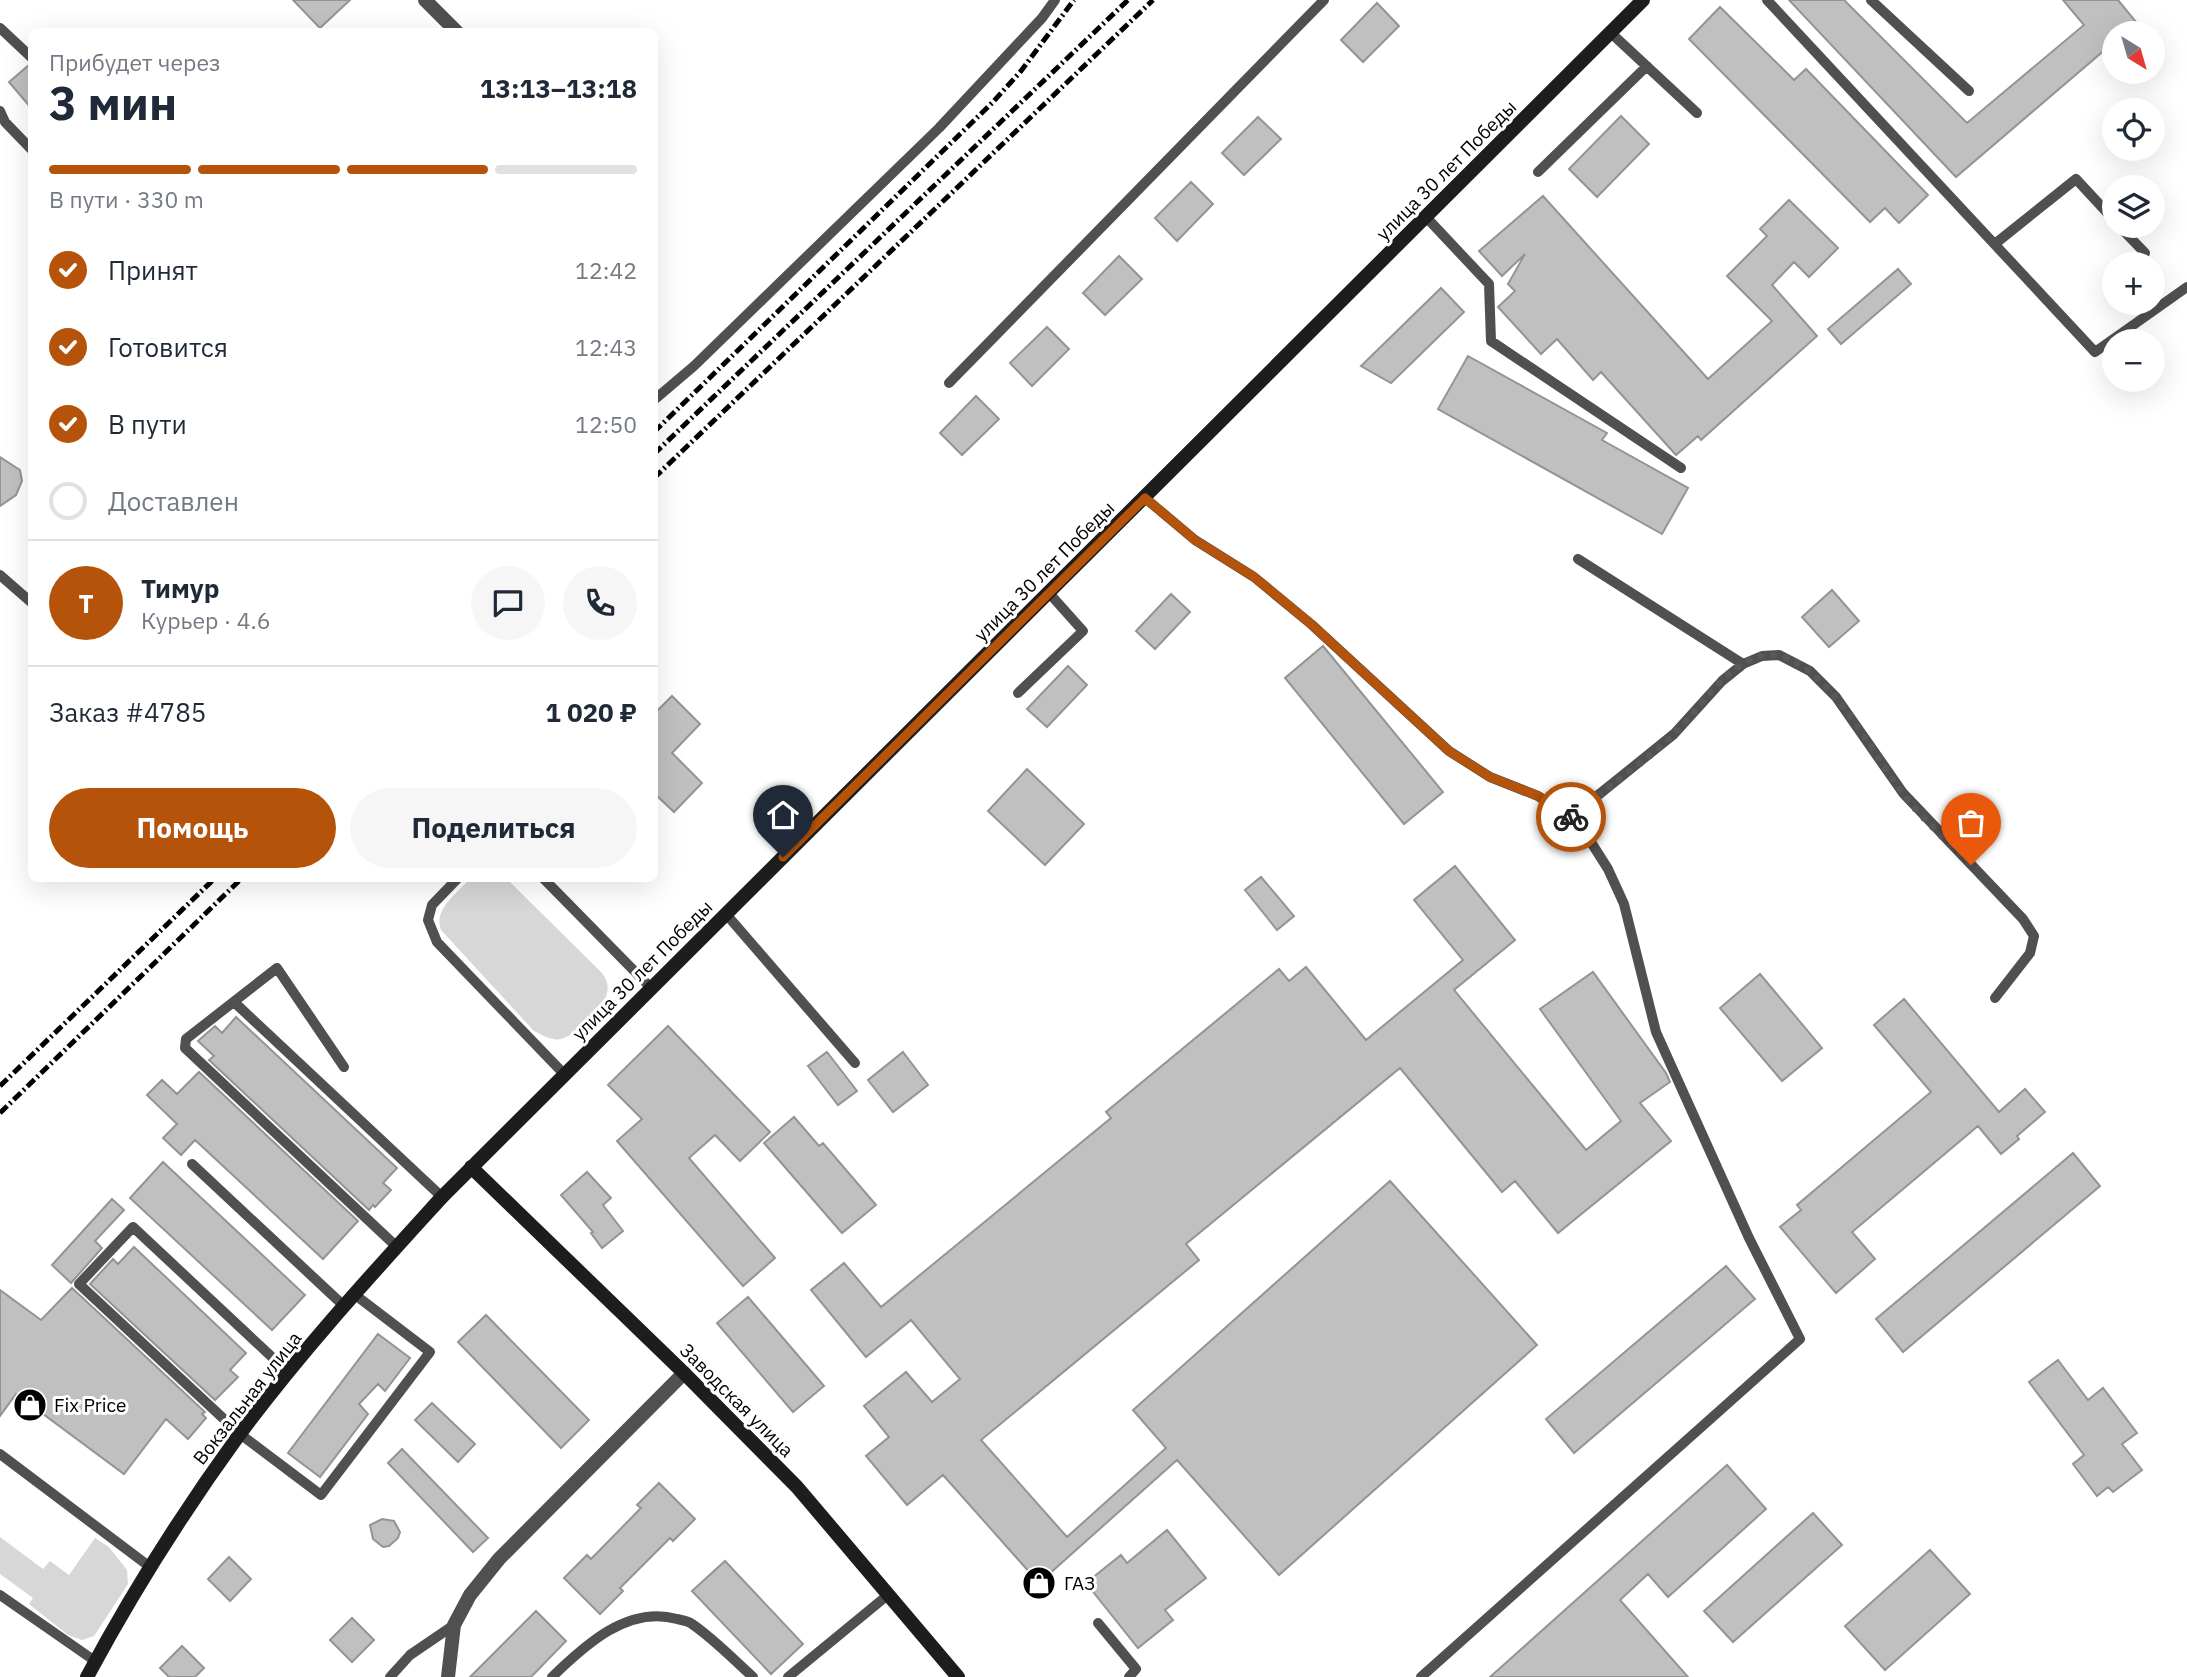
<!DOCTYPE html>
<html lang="ru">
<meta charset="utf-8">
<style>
body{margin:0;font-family:"IBM Plex Sans",sans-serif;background:#f6f6f7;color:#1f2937;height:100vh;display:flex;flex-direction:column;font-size:26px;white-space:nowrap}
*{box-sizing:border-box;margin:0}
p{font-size:23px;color:#747a83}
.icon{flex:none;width:38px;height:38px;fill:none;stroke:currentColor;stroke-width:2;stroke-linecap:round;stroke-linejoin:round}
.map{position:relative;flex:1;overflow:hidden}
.drawer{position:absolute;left:28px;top:28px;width:630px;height:854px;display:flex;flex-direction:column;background:#fff;border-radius:10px;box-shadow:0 7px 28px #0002}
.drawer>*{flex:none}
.needle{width:46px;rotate:143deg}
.controls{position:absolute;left:2102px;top:21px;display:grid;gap:14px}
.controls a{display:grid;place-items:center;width:63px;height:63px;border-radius:50%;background:#fff;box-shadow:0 7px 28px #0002;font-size:35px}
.pin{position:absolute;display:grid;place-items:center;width:60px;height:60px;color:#fff;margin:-72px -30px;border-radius:50% 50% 50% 0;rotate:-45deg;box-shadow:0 0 7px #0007}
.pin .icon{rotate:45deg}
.courier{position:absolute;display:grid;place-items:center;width:70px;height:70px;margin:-35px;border:5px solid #b45309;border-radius:50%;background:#fff;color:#222;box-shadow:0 2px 9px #0007}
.summary em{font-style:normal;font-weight:700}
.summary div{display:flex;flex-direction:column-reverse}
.summary{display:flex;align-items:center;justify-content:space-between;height:119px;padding:0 21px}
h1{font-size:46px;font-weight:700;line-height:52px}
.bar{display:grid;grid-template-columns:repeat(4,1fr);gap:10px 7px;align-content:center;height:84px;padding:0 21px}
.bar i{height:9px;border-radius:5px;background:#e0e1e3}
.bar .current{background:#b45309}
.bar p{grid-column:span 4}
.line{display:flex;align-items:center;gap:18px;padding:0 21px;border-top:2px solid #e0e1e3}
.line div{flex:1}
.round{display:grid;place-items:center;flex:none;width:74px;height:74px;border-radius:37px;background:#f6f6f7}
ol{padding:0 21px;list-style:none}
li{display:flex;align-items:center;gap:21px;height:77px}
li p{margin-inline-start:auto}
li .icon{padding:7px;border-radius:50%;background:#b45309;color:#fff;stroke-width:4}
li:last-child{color:#747a83}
li i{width:38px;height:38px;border:4px solid #e0e1e3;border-radius:50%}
.primary-button{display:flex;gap:14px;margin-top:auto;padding:14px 21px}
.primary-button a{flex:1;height:80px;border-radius:42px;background:#b45309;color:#fff;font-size:28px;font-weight:700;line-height:80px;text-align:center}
.primary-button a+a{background:#f6f6f7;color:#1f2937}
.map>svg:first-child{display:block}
.green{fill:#d7d7d7}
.building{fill:#c0c0c0;stroke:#949494;stroke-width:2}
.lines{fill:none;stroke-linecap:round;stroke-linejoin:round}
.lane{stroke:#505050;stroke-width:10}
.street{stroke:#505050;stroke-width:14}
.secondary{stroke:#1d1d1d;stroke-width:14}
.rail{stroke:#000;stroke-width:5;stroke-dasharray:10 3.5 2 3.5;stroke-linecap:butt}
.done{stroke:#595959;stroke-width:7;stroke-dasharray:0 12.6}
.route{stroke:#b45309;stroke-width:9}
.labels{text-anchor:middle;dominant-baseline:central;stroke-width:6;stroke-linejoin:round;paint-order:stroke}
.street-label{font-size:19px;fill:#000;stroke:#fff}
.poi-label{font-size:19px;fill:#000;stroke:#fff;text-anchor:start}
</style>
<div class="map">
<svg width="2187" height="1677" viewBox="0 0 2187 1677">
<rect width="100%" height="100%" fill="#fff"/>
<!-- green -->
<path class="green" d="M470 879H507L602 973C608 981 609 987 606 997 597 1007 574 1037 561 1039 552 1041 542 1035 534 1031L441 930C433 910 457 893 470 879Z
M0 1537 43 1569 50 1561 69 1575 95 1538 109 1547 127 1570 128 1584 94 1636 82 1640 68 1635 29 1604 33 1598 0 1574Z"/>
<!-- building -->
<path class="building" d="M293 0H350L320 28Z
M1789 0H1844L1967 123 2084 25 2063 0H2118L2137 23 2125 33H2114V42L1956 177Z
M1377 3 1399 26 1363 62 1341 40Z
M1720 7 1794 80 1806 69 1928 195 1899 223 1885 208 1870 222 1689 39Z
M29 65 32 66V109L9 82Z
M1621 116 1649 144 1597 197 1569 169Z
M1258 117 1281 139 1244 175 1222 153Z
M1191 182 1213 204 1177 241 1155 218Z
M1543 196 1708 379 1772 321 1727 276 1767 236 1760 229 1789 200 1838 248 1809 277 1794 262 1772 285 1817 336 1701 440 1698 436 1676 455 1601 372 1593 380 1557 339 1541 354 1498 307 1515 291 1508 284 1525 254 1502 276 1479 251Z
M1119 256 1142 279 1105 315 1083 293Z
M1898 269 1911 284 1841 344 1828 329Z
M1441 288 1464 312 1391 383 1361 366Z
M1047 327 1069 349 1032 386 1010 363Z
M1468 356 1607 433 1602 440 1688 488 1662 534 1438 409Z
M976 396 999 419 962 455 940 433Z
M0 457 20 470 22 481 16 495 0 506Z
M1832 590 1859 621 1829 647 1802 617Z
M1171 594 1190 612 1155 649 1136 631Z
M1323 646 1443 792 1404 824 1285 678Z
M1068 666 1087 685 1047 727 1027 709Z
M672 696 700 724 672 753 702 783 674 812 654 793V714Z
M1027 769 1084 824 1045 865 988 811Z
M1455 866 1515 940 1454 990 1586 1150 1621 1121 1540 1009 1593 972 1666 1073 1670 1082 1640 1103 1671 1141 1558 1233 1515 1181 1502 1192 1400 1068 1186 1244 1199 1260 981 1440 1067 1537 1166 1448 1133 1410 1390 1181 1537 1345 1279 1575 1177 1460 1039 1583 943 1475 907 1505 866 1456 889 1437 864 1406 906 1372 932 1402 960 1379 911 1320 866 1357 811 1290 844 1263 881 1307 1111 1118 1106 1112 1279 969 1289 981 1306 967 1366 1040 1463 960 1414 900Z
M1261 877 1294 916 1277 930 1245 890Z
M1760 974 1822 1048 1782 1081 1720 1008Z
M1904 999 1999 1112 2025 1089 2045 1112 2017 1136 2019 1139 2001 1154 1978 1126 1852 1232 1875 1259 1836 1293 1780 1227 1801 1210 1797 1205 1931 1092 1874 1025Z
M236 1017 397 1168 383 1183 391 1190 375 1207 373 1205 369 1210 209 1060 214 1056 198 1041 215 1026 222 1033Z
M668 1026 770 1132 740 1161 715 1135 689 1158 775 1258 743 1286 617 1141 642 1119 608 1085Z
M827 1052 857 1091 838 1105 808 1066Z
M903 1052 928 1085 893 1112 868 1080Z
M199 1072 358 1221 323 1259 195 1140 181 1155 163 1138 177 1124 147 1095 162 1080 177 1094Z
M794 1117 819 1146 823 1143 876 1205 842 1233 764 1143Z
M2073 1153 2100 1186 1903 1352 1876 1319Z
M163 1162 305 1295 272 1330 130 1198Z
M587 1172 611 1198 603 1205 623 1231 602 1248 591 1233 593 1232 561 1195Z
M112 1199 124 1210 95 1241 102 1248 71 1283 52 1265Z
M134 1247 246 1353 230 1370 238 1377 215 1400 90 1284 113 1259 118 1264Z
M1726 1266 1755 1299 1574 1453 1546 1419Z
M72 1288 205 1412 202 1414 206 1418 188 1439 166 1419 124 1474 16 1394 0 1416V1290L41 1320Z
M748 1297 824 1386 793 1412 717 1323Z
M486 1315 589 1420 561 1448 458 1342Z
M378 1334 410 1358 385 1391 378 1384 359 1404 368 1414 320 1477 288 1453Z
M2058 1360 2088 1400 2103 1388 2137 1433 2122 1444 2142 1470 2113 1492 2108 1487 2097 1496 2073 1464 2084 1455 2029 1382Z
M432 1403 475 1444 458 1462 415 1420Z
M402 1449 488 1538 473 1552 388 1463Z
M1727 1465 1766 1509 1668 1597 1648 1574 1620 1600 1688 1677H1490Z
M659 1483 695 1519 673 1541 670 1538 620 1588 623 1591 600 1614 564 1578 587 1555 591 1559 641 1508 637 1505Z
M1813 1513 1842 1545 1733 1642 1704 1611Z
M382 1519 394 1521 400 1532 398 1538 389 1546 383 1547 373 1539 370 1525Z
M1167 1530 1206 1578 1165 1610 1173 1620 1138 1648 1086 1583 1121 1555 1127 1563Z
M1930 1550 1970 1594 1885 1670 1845 1626Z
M229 1557 251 1579 230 1601 208 1579Z
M725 1561 803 1644 771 1674 692 1591Z
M536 1611 566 1641 531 1677H470Z
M352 1618 374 1640 352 1662 330 1640Z
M182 1646 204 1668 195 1677H169L160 1668Z"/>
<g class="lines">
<!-- lane -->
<path class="lane" d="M1767 0 2095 352 2187 287
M1871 0 1969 91
M0 28 32 58
M1611 33 1697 113
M0 111 5 122 32 150
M1538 172 1647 66
M1426 217 1489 284 1491 341 1681 468
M2119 226 2145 253
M1996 243 2076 179 2114 220
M949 383 1324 0
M654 400 694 366 939 128 1042 18 1055 0
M1145 498 1195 540 1254 577 1311 624 1449 751 1490 777 1538 796 1572 818 1589 839 1608 869 1624 904 1656 1032 1749 1238 1800 1339 1421 1677
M1578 559 1743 664
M0 575 32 603
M1018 693 1083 631 1049 593
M1572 818 1597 796 1674 734 1722 681 1743 664 1762 656 1779 655 1810 671 1836 697 1903 793 2023 919 2034 936 2030 953 1995 998
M458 878 432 905 428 920 437 942 564 1074
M543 878 651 988
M726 914 855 1063
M234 1002 442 1197
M344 1067 277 968 186 1039 185 1048 397 1247
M192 1164 344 1306
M289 1373 133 1227 79 1284 240 1434 321 1495 430 1352 354 1294
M0 1454 150 1567
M0 1595 95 1661
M1098 1623 1136 1669 1129 1677
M390 1677 410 1655 454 1625
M552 1677C585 1645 628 1605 677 1619 682 1620 688 1621 692 1624 714 1639 734 1660 753 1677
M788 1677 889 1594"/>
<!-- street -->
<path class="street" d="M425 0 457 32
M448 1677 454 1625 470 1595 499 1559 684 1373"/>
<!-- secondary -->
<path class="secondary" d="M471 1167 684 1373 797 1487 958 1677
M87 1677C132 1593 183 1512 239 1435 301 1351 372 1274 442 1197L1643 0"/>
<!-- rail -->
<path class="rail" d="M654 432 993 102 1021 71 1074 0
M654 454 1128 0
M654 478 1153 0
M0 1086 215 878
M0 1113 242 878"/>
</g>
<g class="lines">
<!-- done -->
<path class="done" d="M1571 817 1572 818C1605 788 1643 764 1675 733 1701 708 1725 664 1762 656 1818 644 1873 754 1901 791 1921 818 1948 841 1971 865"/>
<!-- route -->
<path class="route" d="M783 857 1145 498 1195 540 1254 577 1311 624 1449 751 1490 777 1538 796 1571 817"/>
</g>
<!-- icons -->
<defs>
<symbol id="shop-disc" viewBox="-11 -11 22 22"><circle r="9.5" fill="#000" stroke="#fff"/><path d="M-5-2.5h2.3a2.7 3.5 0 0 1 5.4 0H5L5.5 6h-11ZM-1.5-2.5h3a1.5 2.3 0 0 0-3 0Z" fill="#fff"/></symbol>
</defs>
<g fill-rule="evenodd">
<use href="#shop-disc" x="11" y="1386" width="38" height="38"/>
<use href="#shop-disc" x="1020" y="1564" width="38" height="38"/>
</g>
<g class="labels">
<!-- street labels -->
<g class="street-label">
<text transform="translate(1446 170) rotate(-45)">улица 30 лет Победы</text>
<text transform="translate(1044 571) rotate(-45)">улица 30 лет Победы</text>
<text transform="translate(642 970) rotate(-45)">улица 30 лет Победы</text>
<text transform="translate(247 1398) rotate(-52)">Вокзальная улица</text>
<text transform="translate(737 1400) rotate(45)">Заводская улица</text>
</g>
<!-- poi labels -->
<g class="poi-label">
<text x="54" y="1405">Fix Price</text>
<text x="1064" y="1583">ГАЗ</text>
</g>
</g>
</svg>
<div class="controls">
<a><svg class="needle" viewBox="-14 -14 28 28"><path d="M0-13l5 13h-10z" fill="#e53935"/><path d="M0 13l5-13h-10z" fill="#747a83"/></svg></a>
<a><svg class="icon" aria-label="locate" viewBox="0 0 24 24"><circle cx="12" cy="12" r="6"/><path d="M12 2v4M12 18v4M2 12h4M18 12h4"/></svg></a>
<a><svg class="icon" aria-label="layers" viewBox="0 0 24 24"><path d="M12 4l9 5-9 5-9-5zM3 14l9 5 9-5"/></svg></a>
<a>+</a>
<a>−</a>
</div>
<div class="pin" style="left:1971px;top:865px;background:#ea580c"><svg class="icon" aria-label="bag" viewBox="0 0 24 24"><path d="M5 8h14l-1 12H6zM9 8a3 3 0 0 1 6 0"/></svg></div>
<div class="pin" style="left:783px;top:857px;background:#1f2937"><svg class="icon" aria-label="home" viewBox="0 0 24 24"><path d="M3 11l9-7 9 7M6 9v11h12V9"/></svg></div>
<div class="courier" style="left:1571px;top:817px"><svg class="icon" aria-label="bike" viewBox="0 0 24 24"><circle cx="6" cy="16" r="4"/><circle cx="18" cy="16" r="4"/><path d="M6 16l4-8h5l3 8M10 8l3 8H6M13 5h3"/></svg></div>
<section class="drawer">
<div class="summary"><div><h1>3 мин</h1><p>Прибудет через</p></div><em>13:13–13:18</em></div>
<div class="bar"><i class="current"></i><i class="current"></i><i class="current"></i><i></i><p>В пути · 330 m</p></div>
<ol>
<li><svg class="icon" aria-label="check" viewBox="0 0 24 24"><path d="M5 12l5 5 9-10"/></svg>Принят<p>12:42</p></li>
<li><svg class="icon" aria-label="check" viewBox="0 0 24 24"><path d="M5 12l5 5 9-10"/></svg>Готовится<p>12:43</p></li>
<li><svg class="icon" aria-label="check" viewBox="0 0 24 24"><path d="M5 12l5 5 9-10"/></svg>В пути<p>12:50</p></li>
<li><i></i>Доставлен</li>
</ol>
<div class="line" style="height:126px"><b class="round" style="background:#b45309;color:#fff">Т</b><div><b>Тимур</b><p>Курьер · 4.6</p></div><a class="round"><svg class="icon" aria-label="chat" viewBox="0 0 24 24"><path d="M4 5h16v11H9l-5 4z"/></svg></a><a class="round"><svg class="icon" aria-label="phone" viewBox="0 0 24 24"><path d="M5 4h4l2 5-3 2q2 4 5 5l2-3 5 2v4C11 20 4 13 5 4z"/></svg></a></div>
<div class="line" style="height:91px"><div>Заказ #4785</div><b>1 020 ₽</b></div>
<div class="primary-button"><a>Помощь</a><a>Поделиться</a></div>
</section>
</div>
